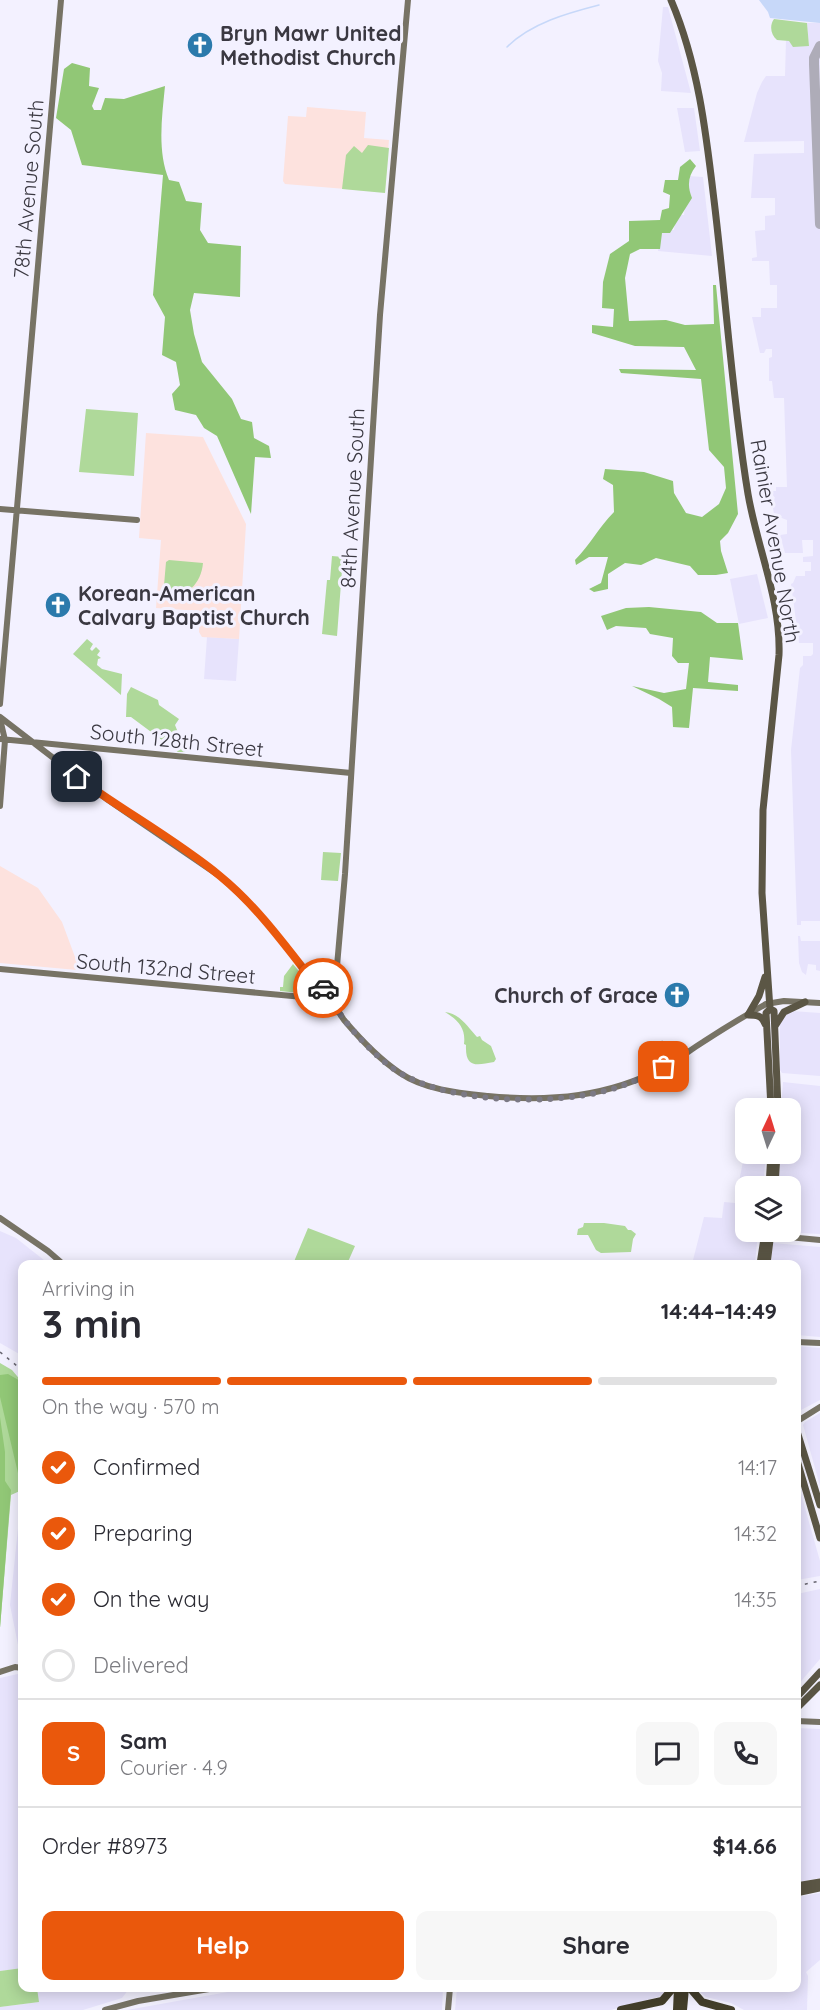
<!DOCTYPE html>
<meta charset="utf-8">
<style>
body{margin:0;font-family:Quicksand,sans-serif;background:#f7f7f7;color:#2b2b33;height:100vh;display:flex;flex-direction:column;font-size:22px;white-space:nowrap}
*{box-sizing:border-box;margin:0}
p{font-size:20px;color:#7c7c81}
.icon{flex:none;width:33px;height:33px;fill:none;stroke:currentColor;stroke-width:2;stroke-linecap:round;stroke-linejoin:round}
.map{position:relative;flex:1;overflow:hidden}
.details{position:absolute;left:18px;top:1260px;width:783px;height:732px;display:flex;flex-direction:column;background:#fff;border-radius:12px;box-shadow:0 3px 15px #0003}
.details>*{flex:none}
.needle{width:39px;rotate:4deg}
.buttons{position:absolute;left:735px;top:1098px;display:grid;gap:12px}
.buttons a{display:grid;place-items:center;width:66px;height:66px;border-radius:12px;background:#fff;box-shadow:0 3px 15px #0003;font-size:30px}
.pin{position:absolute;display:grid;place-items:center;width:51px;height:51px;color:#fff;margin:-26px;border-radius:12px;box-shadow:0 3px 9px #0006}
.courier{position:absolute;display:grid;place-items:center;width:60px;height:60px;margin:-30px;border:4px solid #ea580c;border-radius:50%;background:#fff;color:#222;box-shadow:0 2px 8px #0007}
.headline em{font-style:normal;font-weight:700}
.headline div{display:flex;flex-direction:column-reverse}
.headline{display:flex;align-items:center;justify-content:space-between;height:102px;padding:0 24px}
h1{font-size:39px;font-weight:700;line-height:45px}
.bar{display:grid;grid-template-columns:repeat(4,1fr);gap:9px 6px;align-content:center;height:72px;padding:0 24px}
.bar i{height:8px;border-radius:4px;background:#e1e1e2}
.bar .active{background:#ea580c}
.bar p{grid-column:span 4}
.line{display:flex;align-items:center;gap:15px;padding:0 24px;border-top:2px solid #e1e1e2}
.line div{flex:1}
.round{display:grid;place-items:center;flex:none;width:63px;height:63px;border-radius:12px;background:#f7f7f7}
ol{padding:0 24px;list-style:none}
li{display:flex;align-items:center;gap:18px;height:66px}
li p{margin-inline-start:auto}
li .icon{padding:6px;border-radius:50%;background:#ea580c;color:#fff;stroke-width:4}
li:last-child{color:#7c7c81}
li i{width:33px;height:33px;border:3px solid #e1e1e2;border-radius:50%}
.primary-button{display:flex;gap:12px;margin-top:auto;padding:12px 24px}
.primary-button a{flex:1;height:69px;border-radius:12px;background:#ea580c;color:#fff;font-size:24px;font-weight:700;line-height:69px;text-align:center}
.primary-button a+a{background:#f7f7f7;color:#2b2b33}
.map>svg:first-child{display:block}
.built{fill:#e7e3fc}
.education{fill:#fde2de}
.green{fill:#afd99a}
.forest{fill:#91c776}
.water{fill:#c7d8f9}
.lines{fill:none;stroke-linecap:round;stroke-linejoin:round}
.stream{stroke:#c7d8f9;stroke-width:1.5}
.taxiway{stroke:#aeacb8;stroke-width:10}
.secondary{stroke:#777365;stroke-width:6}
.primary{stroke:#5b5645;stroke-width:7}
.highway{stroke:#433e2b;stroke-width:8}
.rail{stroke:#686671;stroke-width:1.5;stroke-dasharray:3 6;stroke-linecap:butt}
.done{stroke:#7b7984;stroke-width:6;stroke-dasharray:0 10.8}
.route{stroke:#ea580c;stroke-width:8}
.labels{text-anchor:middle;dominant-baseline:central;stroke-width:6;stroke-linejoin:round;paint-order:stroke}
.poi-label{font-size:21px;font-weight:bold;fill:#3a3841;stroke:#f3f1ff;text-anchor:start}
.street-label{font-size:21px;fill:#3a3841;stroke:#f3f1ff}
</style>
<div class="map">
<svg width="820" height="2010" viewBox="0 0 820 2010">
<rect width="100%" height="100%" fill="#f3f1ff"/>
<!-- built -->
<path class="built" d="M663 7H668L691 93 661 91 662 73 658 61Z
M807 23H820V921H801V925H797L791 750 800 668 803 665V656H811L813 654V643H799L791 584 793 583 796 576H805V571H811V562H803V557L813 556V540H802L803 553H785L780 535 787 534V520L774 515 772 501 775 498 770 491H776V487H787L784 398H774L772 381H769V358L772 357V349H766L764 353H760L752 317H761V308H777V285H770L769 261H752V258L757 257 755 231 765 230V216L775 215V198H751L754 154 804 153V141L744 142 757 93 762 82 766 76H785L786 40 809 46Z
M677 108H694L700 151 685 152Z
M688 176 703 177 712 256 658 251 661 229 674 230 676 215H684Z
M757 574 768 618 739 624 730 579Z
M207 637 239 639 236 681 204 679Z
M798 936H800L801 941H820V971L816 970V965L808 964 806 975 802 972 799 963Z
M792 1011 820 1013V1076L782 1073 780 1070V1023L784 1016Z
M783 1082 820 1086V1234L780 1232H790V1186H778L781 1154H790V1108H781Z
M752 1154H766L763 1186H746V1232H758L755 1264H692L704 1217 722 1218 724 1202 735 1203 743 1161H751Z
M0 1231 16 1238 49 1264H22V1354L21 1355 0 1343Z
M773 1243 820 1247V1337L797 1335 796 1264H771Z
M796 1346 820 1348V1400L801 1410 798 1409 797 1405Z
M820 1413V1486L803 1425 805 1422Z
M796 1476 820 1561V1576L797 1580Z
M22 1490V1658L20 1655 10 1605Z
M820 1589V1659L797 1686V1594Z
M22 1673V1968L0 1971V1678Z
M797 1728 820 1729V1878L797 1882Z
M820 1893V1960L806 1972 808 1976 807 2010H744L731 2003 706 1997 698 1990 697 1988H796L797 1897Z
M37 1988H128L129 1989 122 1998 83 2010H0V2007L38 2002Z
M250 1988H443L442 2010H127Z
M457 1988H669L661 1996 611 2010H455Z"/>
<!-- education -->
<path class="education" d="M307 107 366 112 364 138 389 140 385 189 382 192 285 184 283 181 288 116 306 117Z
M146 433 203 437 246 524 239 639 202 637 199 632 200 611 156 608 161 540 139 538Z
M0 866 38 888 62 922 78 965 77 970 0 963Z"/>
<!-- green -->
<path class="green" d="M774 19 807 23 809 46 793 47 789 41 777 40C771 35 769 26 774 19Z
M368 145 389 148 385 193 342 189 346 155 354 146 362 153Z
M86 409 138 413 134 476 79 472Z
M332 556 343 557 337 636 322 634 327 580H330Z
M169 560 203 563C201 585 186 598 163 597L166 562Z
M87 639 93 644 90 649 92 651 96 647 100 651 97 655 101 658 98 659 97 665 102 669 122 674 121 695 73 654Z
M131 687 158 700 159 705 179 719 175 725 186 752H178L131 717H126L127 694Z
M323 852 341 853 338 881 321 880Z
M293 964 318 995 280 991V987H283L284 976Z
M445 1012C459 1013 468 1027 477 1037L480 1036 482 1040 491 1046 496 1059 494 1062C477 1065 465 1069 466 1045L464 1044C466 1028 458 1020 445 1012Z
M584 1223H604L625 1226 628 1230H631L636 1234 633 1239 631 1252 601 1253 596 1250 588 1235H577L578 1229 583 1227Z
M308 1228 355 1246 347 1264H293Z
M0 1363 12 1370 22 1382V1490L11 1495 0 1628Z
M22 1968V1988H37L39 2002 0 2007V1971Z"/>
<!-- forest -->
<path class="forest" d="M72 63 90 68 89 86 99 88 92 106 94 110H101L105 98 124 99 165 86C162 117 157 151 169 180L179 182 186 201 202 203 200 230 208 243 241 246 240 297 194 293 190 310 194 334 202 362 232 399 241 419 252 422 254 438 269 446 271 458 255 457 251 514 217 436 204 428 196 415 175 410 172 394 180 385 176 362 162 355 165 317 153 295 163 175 82 165 71 130 56 118 64 69Z
M690 159 696 166C688 176 687 186 692 198L670 233H662L660 249H640L630 254 625 278 629 321 666 320 685 325 714 324 713 285H716L738 514 728 533 720 541 721 551 728 573 716 575H698L690 566 656 558 641 565 625 563 608 574V589L594 592 589 589 601 583 608 557H589L576 565 575 560C590 545 599 527 614 512L613 485 603 479 605 469 644 472 673 481 674 493 686 513 702 517 719 504 726 488 724 467 709 450 701 379 621 373 619 369 696 370 684 347 635 346 592 333V325L613 327 614 309 602 308 603 282 610 254 629 241V221L660 220 662 210 669 208 670 195 663 192 665 180H678L680 167Z
M649 607 701 612 717 623H738L743 660 710 657 708 682 738 685V691L693 688 689 728 673 727 672 707 659 699 632 686 664 693 686 689 689 663H678L672 656 673 638 650 634 646 628 616 626 607 630 601 616 626 608Z
M8 1374 22 1382V1490L0 1397V1375Z
M0 1417 5 1452V1481L11 1490 0 1628Z"/>
<!-- water -->
<path class="water" d="M759 0H820V23L770 18 768 12Z"/>
<g class="lines">
<!-- stream -->
<path class="stream" d="M507 47C531 23 568 13 599 5"/>
<!-- taxiway -->
<path class="taxiway" d="M820 46 814 58V64L820 224"/>
<!-- secondary -->
<path class="secondary" d="M0 509 137 520
M0 704 61 0
M0 717 108 800 221 877 246 900 273 930 317 986 322 997 329 999
M0 719 5 740 0 806
M0 739 351 773
M0 969 325 999
M317 986C328 990 336 1009 344 1020 361 1040 379 1059 400 1073 425 1090 459 1093 488 1096 551 1102 608 1097 665 1067 678 1060 690 1050 703 1042 723 1029 744 1016 766 1004L784 1001 820 1003
M348 995 338 979 337 966 345 874 380 315 408 0
M314 1000 336 1012
M662 1044 669 1052 684 1054
M0 1218 48 1251 63 1264
M767 1235 820 1240
M796 1342 820 1343
M796 1422 820 1407
M0 1672 15 1667 22 1668
M796 1721 820 1722
M105 2010 138 2001 215 1988
M448 2010 450 1988"/>
<!-- primary -->
<path class="primary" d="M671 0C698 63 706 132 714 200 726 298 732 397 748 494 757 547 781 600 779 655L763 810 762 893 770 1009 766 1013 771 1108
M765 977 759 996 748 1015C756 1015 762 1015 765 1024
M770 1009 774 1011 778 1108
M775 1026 784 1012 805 1002
M769 1186 771 1154
M775 1186 777 1154
M760 1264 765 1232
M767 1264 771 1232
M796 1428 820 1505
M796 1457 820 1538
M796 1698 820 1672
M796 1709 820 1685
M796 1886 820 1882
M796 1893 820 1888"/>
<!-- highway -->
<path class="highway" d="M690 1988 702 2002 731 2010
M621 2010 662 2001 673 1988
M677 2010 678 1988
M683 2010 685 1988"/>
<!-- rail -->
<path class="rail" d="M0 1352 22 1370
M796 1586 820 1581"/>
</g>
<g class="lines">
<!-- done -->
<path class="done" d="M323 988C328 993 334 1006 340 1014 353 1032 370 1050 387 1064 436 1104 545 1106 605 1091 626 1086 645 1076 664 1067"/>
<!-- route -->
<path class="route" d="M77 777C123 811 175 839 220 876 258 907 287 948 317 986L323 988"/>
</g>
<!-- icons -->
<defs>
<symbol id="church-disc" viewBox="-11 -11 22 22"><circle r="9.5" fill="#2b7aac" stroke="#f3f1ff"/><path d="M-1.2-6h2.4v3.5h3.3v2.4h-3.3V6h-2.4V-.1h-3.3v-2.4h3.3Z" fill="#fff"/></symbol>
</defs>
<g fill-rule="evenodd">
<use href="#church-disc" x="185" y="30" width="30" height="30"/>
<use href="#church-disc" x="43" y="590" width="30" height="30"/>
<use href="#church-disc" x="662" y="980" width="30" height="30"/>
</g>
<g class="labels">
<!-- poi labels -->
<g class="poi-label">
<text x="220" y="33">Bryn Mawr United<tspan x="220" dy="24">Methodist Church</tspan></text>
<text x="78" y="593">Korean-American<tspan x="78" dy="24">Calvary Baptist Church</tspan></text>
<text x="658" y="995" text-anchor="end">Church of Grace</text>
</g>
<!-- street labels -->
<g class="street-label">
<text transform="translate(28 189) rotate(-85)">78th Avenue South</text>
<text transform="translate(352 498) rotate(-87)">84th Avenue South</text>
<text transform="translate(776 541) rotate(80)">Rainier Avenue North</text>
<text transform="translate(177 740) rotate(6)">South 128th Street</text>
<text transform="translate(166 968) rotate(5)">South 132nd Street</text>
</g>
</g>
</svg>
<div class="buttons">
<a><svg class="needle" viewBox="-14 -14 28 28"><path d="M0-13l5 13h-10z" fill="#e53935"/><path d="M0 13l5-13h-10z" fill="#7c7c81"/></svg></a>
<a><svg class="icon" aria-label="layers" viewBox="0 0 24 24"><path d="M12 4l9 5-9 5-9-5zM3 14l9 5 9-5"/></svg></a>
</div>
<div class="pin" style="left:664px;top:1067px;background:#ea580c"><svg class="icon" aria-label="bag" viewBox="0 0 24 24"><path d="M5 8h14l-1 12H6zM9 8a3 3 0 0 1 6 0"/></svg></div>
<div class="pin" style="left:77px;top:777px;background:#1f2937"><svg class="icon" aria-label="home" viewBox="0 0 24 24"><path d="M3 11l9-7 9 7M6 9v11h12V9"/></svg></div>
<div class="courier" style="left:323px;top:988px"><svg class="icon" aria-label="car" viewBox="0 0 24 24"><path d="M5 17H2v-5l4-1 3-4h7l3 4 3 1v5h-3M9 17h6M6 11h13"/><circle cx="7" cy="17" r="2"/><circle cx="17" cy="17" r="2"/></svg></div>
<section class="details">
<div class="headline"><div><h1>3 min</h1><p>Arriving in</p></div><em>14:44–14:49</em></div>
<div class="bar"><i class="active"></i><i class="active"></i><i class="active"></i><i></i><p>On the way · 570 m</p></div>
<ol>
<li><svg class="icon" aria-label="check" viewBox="0 0 24 24"><path d="M5 12l5 5 9-10"/></svg>Confirmed<p>14:17</p></li>
<li><svg class="icon" aria-label="check" viewBox="0 0 24 24"><path d="M5 12l5 5 9-10"/></svg>Preparing<p>14:32</p></li>
<li><svg class="icon" aria-label="check" viewBox="0 0 24 24"><path d="M5 12l5 5 9-10"/></svg>On the way<p>14:35</p></li>
<li><i></i>Delivered</li>
</ol>
<div class="line" style="height:108px"><b class="round" style="background:#ea580c;color:#fff">S</b><div><b>Sam</b><p>Courier · 4.9</p></div><a class="round"><svg class="icon" aria-label="chat" viewBox="0 0 24 24"><path d="M4 5h16v11H9l-5 4z"/></svg></a><a class="round"><svg class="icon" aria-label="phone" viewBox="0 0 24 24"><path d="M5 4h4l2 5-3 2q2 4 5 5l2-3 5 2v4C11 20 4 13 5 4z"/></svg></a></div>
<div class="line" style="height:78px"><div>Order #8973</div><b>$14.66</b></div>
<div class="primary-button"><a>Help</a><a>Share</a></div>
</section>
</div>
